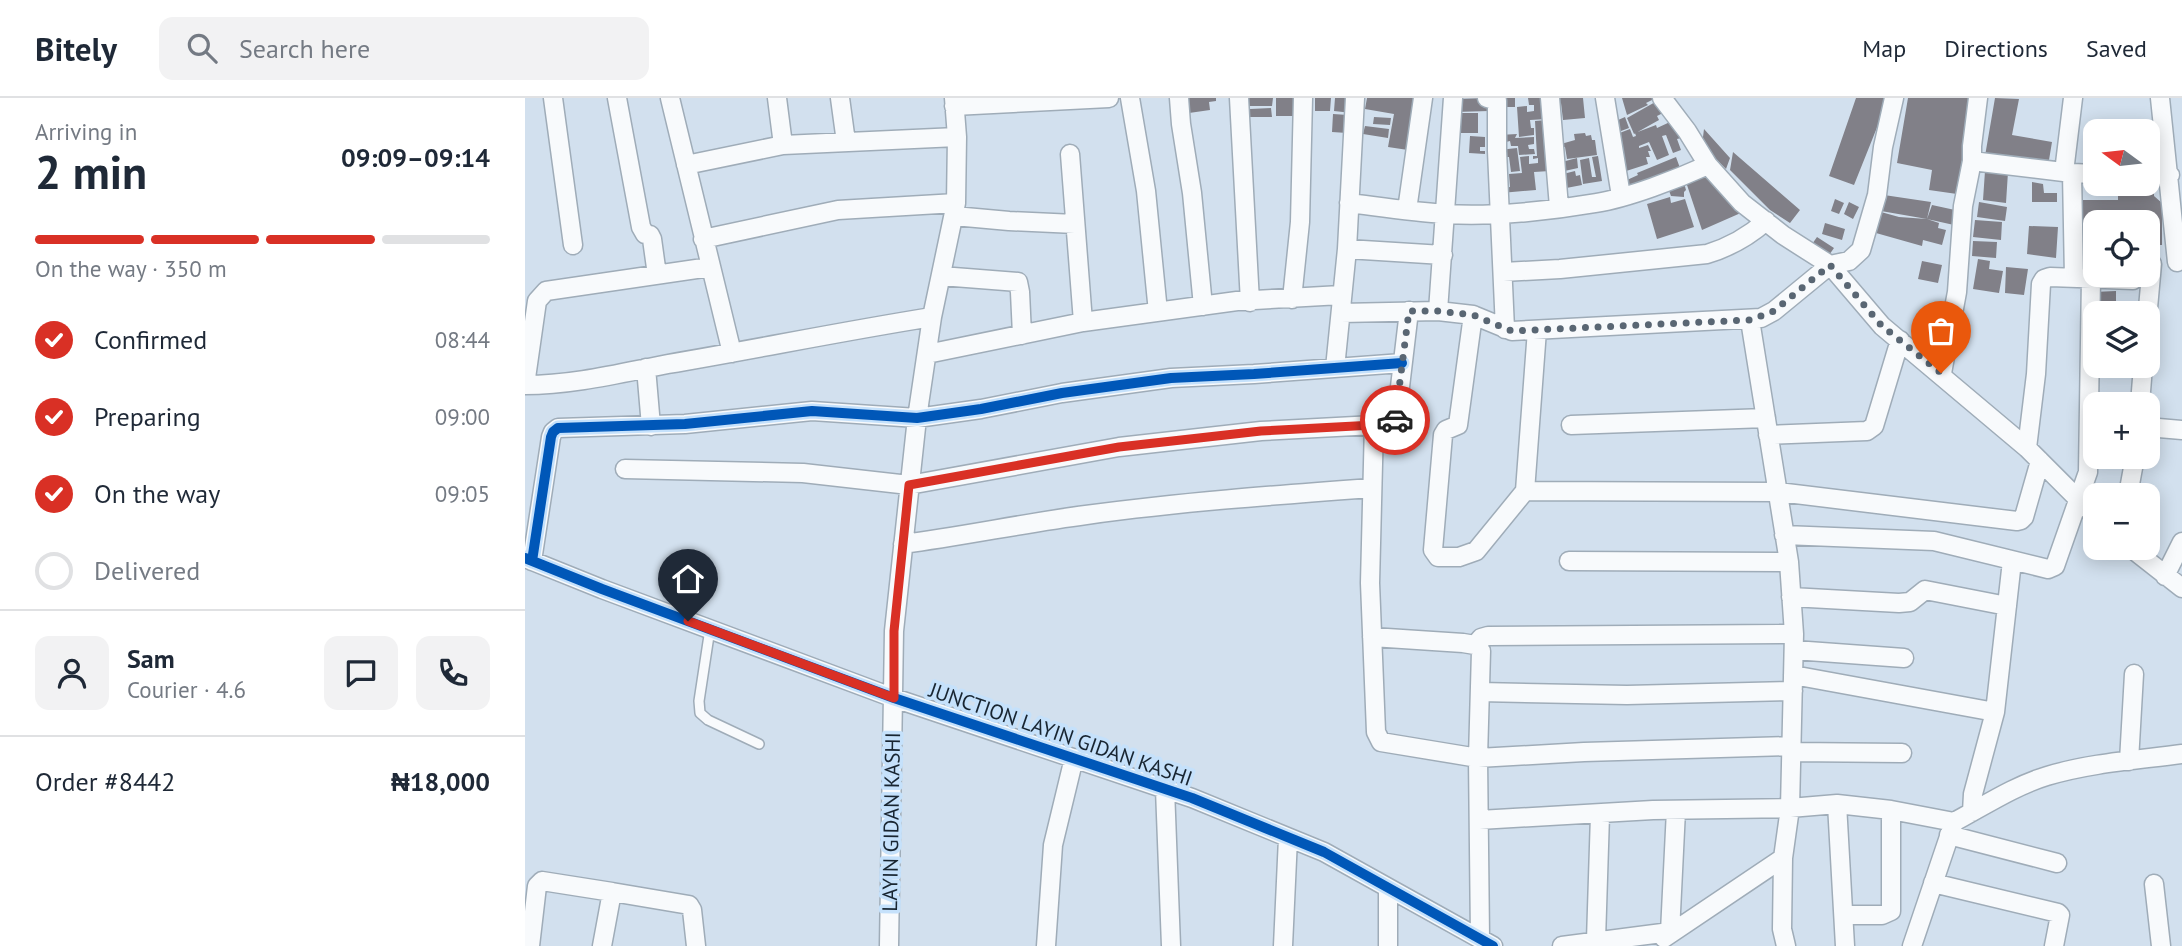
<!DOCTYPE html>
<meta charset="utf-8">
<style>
body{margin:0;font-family:"PT Sans",sans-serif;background:#f2f2f3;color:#1f2937;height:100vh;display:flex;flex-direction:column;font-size:26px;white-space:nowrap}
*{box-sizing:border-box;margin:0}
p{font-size:23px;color:#747a83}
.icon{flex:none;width:38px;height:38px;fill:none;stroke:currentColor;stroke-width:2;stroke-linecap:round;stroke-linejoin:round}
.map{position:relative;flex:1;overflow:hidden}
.panel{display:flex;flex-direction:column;background:#fff;width:525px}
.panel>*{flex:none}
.needle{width:46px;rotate:285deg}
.fabs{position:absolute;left:1558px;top:21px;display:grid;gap:14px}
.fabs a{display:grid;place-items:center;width:77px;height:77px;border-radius:14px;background:#fff;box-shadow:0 4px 18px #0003;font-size:35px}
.pin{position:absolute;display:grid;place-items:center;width:60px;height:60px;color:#fff;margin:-72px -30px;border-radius:50% 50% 50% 0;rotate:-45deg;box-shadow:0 0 7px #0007}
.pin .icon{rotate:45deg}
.courier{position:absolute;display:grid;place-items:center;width:70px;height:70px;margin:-35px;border:5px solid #d93025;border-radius:50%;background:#fff;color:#222;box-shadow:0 2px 9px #0007}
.summary em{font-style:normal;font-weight:700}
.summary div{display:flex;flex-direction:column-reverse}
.summary{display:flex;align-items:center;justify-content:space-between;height:119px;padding:0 35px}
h1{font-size:46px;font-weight:700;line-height:52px}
.bar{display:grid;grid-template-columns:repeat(4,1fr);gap:10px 7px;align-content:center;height:84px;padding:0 35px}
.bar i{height:9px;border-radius:5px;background:#e0e1e3}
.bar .active{background:#d93025}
.bar p{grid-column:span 4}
.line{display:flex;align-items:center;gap:18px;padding:0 35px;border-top:2px solid #e0e1e3}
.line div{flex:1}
.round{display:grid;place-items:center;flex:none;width:74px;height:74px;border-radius:14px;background:#f2f2f3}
ol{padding:0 35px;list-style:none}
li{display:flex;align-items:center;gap:21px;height:77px}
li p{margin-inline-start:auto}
li .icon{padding:7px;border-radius:50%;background:#d93025;color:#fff;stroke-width:4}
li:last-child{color:#747a83}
li i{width:38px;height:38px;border:4px solid #e0e1e3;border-radius:50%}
header{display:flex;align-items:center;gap:42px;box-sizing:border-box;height:98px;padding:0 35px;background:#fff;border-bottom:2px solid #e0e1e3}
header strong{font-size:33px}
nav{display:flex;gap:38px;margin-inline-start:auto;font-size:24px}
.search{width:490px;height:63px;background:#f2f2f3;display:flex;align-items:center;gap:18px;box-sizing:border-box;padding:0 24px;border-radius:14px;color:#747a83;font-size:26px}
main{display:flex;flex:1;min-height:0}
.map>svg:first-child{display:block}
.building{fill:#818088}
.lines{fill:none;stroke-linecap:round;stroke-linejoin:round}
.lane-casing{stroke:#9facb8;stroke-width:12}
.street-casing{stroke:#9facb8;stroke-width:21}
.lane{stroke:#f8fafc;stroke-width:9}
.street{stroke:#f8fafc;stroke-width:18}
.cycleway-casing{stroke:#c5e1fb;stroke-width:15}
.cycleway{stroke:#0057b8;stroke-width:10}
.done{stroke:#596673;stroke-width:7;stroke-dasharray:0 12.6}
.route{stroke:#d93025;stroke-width:9}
.labels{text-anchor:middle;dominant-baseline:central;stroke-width:7;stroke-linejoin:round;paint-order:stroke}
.street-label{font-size:21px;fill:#182531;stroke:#c5e1fb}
</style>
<header>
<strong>Bitely</strong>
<div class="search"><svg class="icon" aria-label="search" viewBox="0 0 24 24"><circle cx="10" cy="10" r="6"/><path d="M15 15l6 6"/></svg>Search here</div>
<nav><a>Map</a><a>Directions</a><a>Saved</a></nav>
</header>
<main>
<section class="panel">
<div class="summary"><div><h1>2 min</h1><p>Arriving in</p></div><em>09:09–09:14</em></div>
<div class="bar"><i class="active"></i><i class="active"></i><i class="active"></i><i></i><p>On the way · 350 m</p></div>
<ol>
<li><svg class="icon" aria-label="check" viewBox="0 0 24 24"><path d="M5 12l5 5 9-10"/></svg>Confirmed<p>08:44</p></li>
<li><svg class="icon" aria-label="check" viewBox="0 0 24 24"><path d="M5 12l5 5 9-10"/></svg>Preparing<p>09:00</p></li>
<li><svg class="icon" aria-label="check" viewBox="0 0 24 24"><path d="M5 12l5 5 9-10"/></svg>On the way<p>09:05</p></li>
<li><i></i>Delivered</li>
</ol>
<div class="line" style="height:126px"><a class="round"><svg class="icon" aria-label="person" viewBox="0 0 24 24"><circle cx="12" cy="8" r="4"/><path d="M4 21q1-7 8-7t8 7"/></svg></a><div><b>Sam</b><p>Courier · 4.6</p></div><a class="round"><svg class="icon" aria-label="chat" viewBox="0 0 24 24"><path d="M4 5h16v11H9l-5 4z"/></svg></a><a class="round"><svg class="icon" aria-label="phone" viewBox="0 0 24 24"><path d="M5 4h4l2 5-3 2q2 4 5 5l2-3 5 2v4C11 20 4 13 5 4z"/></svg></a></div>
<div class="line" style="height:91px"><div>Order #8442</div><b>₦18,000</b></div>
</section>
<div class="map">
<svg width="1657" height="848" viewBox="0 0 1657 848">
<rect width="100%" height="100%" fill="#d2e0ee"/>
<!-- building -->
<path class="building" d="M662 0H691V3L684 4 685 12 664 15Z
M724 0H748L747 8H724Z
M751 0H771V18H751Z
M790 0H806L805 13H790Z
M810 0H828L827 15 809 13Z
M842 0H889L883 52 863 49 869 16 840 11Z
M963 0 964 13 930 14V1Z
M973 0H990V9H973Z
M1003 0H1019L1022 21 1005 22 1006 30H1009V37L994 39 992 9 1002 8V14L1009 13V7H1004Z
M1026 0H1058L1060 20 1038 22 1036 5 1027 6Z
M1097 0H1131L1121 5 1123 7 1102 17Z
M1331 0H1361L1359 12 1329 87 1304 78Z
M1383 0H1446L1432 96 1404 92 1407 72 1372 65Z
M1470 0 1494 1 1487 37 1527 44 1523 68 1460 58Z
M1132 3 1138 15 1132 18 1134 22 1109 36 1102 20Z
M746 10 747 19H725V11Z
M935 15H953V35H935Z
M808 16 823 17 822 35 807 34Z
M849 19 866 20 865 27 848 26Z
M1100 19 1104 30 1088 36 1084 26Z
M1022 22 1025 73 1009 74 1011 92 976 95V90L985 89 984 76 997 75 995 59 1004 58V66L1013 65V60L1008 61V58H1012L1010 23Z
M1145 24 1148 31 1152 30 1156 40 1152 41 1156 52 1148 55 1141 37 1137 38 1144 57 1132 62 1124 44 1114 48V50L1123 47 1126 53H1123L1125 59H1121L1123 66 1095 75 1092 36 1105 31 1108 39 1111 38 1110 35 1131 27 1132 30Z
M1568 25 1604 30V25H1629L1628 60H1622V33H1570V55L1564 54Z
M840 28 864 31 863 40 838 36Z
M1179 31 1205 60 1201 71 1177 47Z
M1060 35 1061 38 1066 37 1067 42H1070L1072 57 1042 61 1040 49H1038L1039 60 1033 61 1036 46 1050 42 1049 36Z
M992 36 990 40 1009 39V46L1003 47 1004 51H1009L1010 56 994 57 993 48H986L985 43 981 44V50H975L974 37Z
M945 38 960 39V49H955V53H960V56L944 55Z
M992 50 995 73 986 74 984 59H980L974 52Z
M1208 54 1275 112 1265 125 1245 112 1205 72Z
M1073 58 1077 83 1058 86 1055 62 1064 60 1067 79H1071L1067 59Z
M1151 59 1155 70 1106 93 1102 82 1113 77 1112 75Z
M1052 60 1053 70 1035 74 1033 65Z
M1182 70 1218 114 1177 132 1160 81Z
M1050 73 1051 78 1055 77 1057 87 1036 91 1034 77Z
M1460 73 1483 74 1481 105 1458 102Z
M1629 83V98L1637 105V147H1622V124L1557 125V102H1593V95H1617V86Z
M1507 84 1518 86 1519 95H1532V104H1507Z
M1159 85 1161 92 1159 94V99L1146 98 1143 90Z
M1359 97 1406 104 1402 121 1407 107 1430 112 1429 127 1402 121 1414 125 1413 130 1421 132 1417 147 1398 142 1397 148 1351 135 1356 114 1374 119 1402 121 1356 113Z
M1145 99 1146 105 1160 101 1169 129 1132 141 1122 106Z
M1310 101 1319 105 1314 116 1306 113Z
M1324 104 1334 109 1328 121 1319 116Z
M1454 104 1482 109 1480 123 1452 119Z
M1450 122 1477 124 1476 142 1448 139Z
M1300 125 1320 131 1317 142 1297 136Z
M1504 128 1533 129 1531 160 1502 156Z
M1292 139 1309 150 1302 160 1285 149Z
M1448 143 1472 144 1471 160 1447 158Z
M1453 161 1465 163 1464 171 1478 173 1474 195 1448 191Z
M1397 163 1417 167 1413 185 1393 181Z
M1481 169 1503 171 1499 197 1480 195Z
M1591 193V215H1570L1569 194Z"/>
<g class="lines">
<defs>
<path id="lane" d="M185 531 174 603 175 615 183 622 234 646"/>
<path id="street" d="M28 0 48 147
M92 0 116 129 120 136 125 137 127 141 132 177
M145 0 207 255
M252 0 258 47
M315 0 321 44
M605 0 621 93 633 214
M654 0 656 26 667 95 678 208
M714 0 725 204
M962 0 972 3V53L980 231
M1025 0 1034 109
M1080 0 1096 98
M1137 0 1162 33 1183 67 1217 105 1258 137 1305 167 1357 228 1502 350 1570 418
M1635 0 1652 164
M429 8 584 0
M545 56 558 224
M1447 63 1547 75 1570 76
M161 67 258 47 432 39
M1539 74 1548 0
M1547 75 1549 180
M1622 77H1645
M824 105C856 109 888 114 921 116 966 119 1025 113 1071 105 1103 100 1152 81 1183 67
M882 112 898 0
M429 118 484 123 550 126
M178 141 313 112 431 105
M822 151 918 157
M978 174 1035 171 1182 156C1205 149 1223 139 1241 123
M416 178 493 184 495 194 497 237
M767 201 775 124 778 0
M913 213 928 0
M816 215 913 213 948 217 987 233 1236 220 1249 213 1305 167 1324 163 1336 152 1352 97 1358 49 1369 0
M948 217 933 327 921 332 918 337 908 452 913 459H934L951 453 1000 393 1012 232
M1622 221 1627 166
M1225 222 1264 464 1269 536 1265 710 1258 760 1257 831 1261 848
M402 256 558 224 712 203 816 197
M121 270 126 328
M810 270 822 151 830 0
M1417 275 1432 194 1438 108 1447 63V48L1453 0
M0 287C48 287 96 275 143 266 231 251 319 233 407 219
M0 287 12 203 21 193 185 169
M1615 306 1618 268
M849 326 845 485 851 634 856 644 953 660 1059 654 1267 648
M1046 327 1241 320
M1622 329 1657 332
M1243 337 1342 333 1349 328 1375 242
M1502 350 1511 276 1516 186 1519 181 1525 179 1608 182 1612 177
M100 371 278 375 384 387 594 349 736 333 868 326 872 314 884 213
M1000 393 1253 394 1492 423 1496 422 1499 419 1515 363
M1603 397 1610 359
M1259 437 1409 443 1523 471 1530 468 1563 374 1566 180
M378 446C439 438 500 425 561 417 656 404 752 397 847 390
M1606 450 1657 490
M0 460 77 491 369 600 667 700 799 754 968 848
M7 463 26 339 28 334 33 330 160 326 287 313 392 320 456 311 537 295 646 280 729 276 877 265
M1044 463 1264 464
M1640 478 1657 444
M1266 499 1374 505 1385 504 1400 492 1482 508
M847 539 938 545 950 547 956 553 953 660 955 840
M950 547 956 540 963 538 1269 536
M1269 552 1379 560
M1268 577 1470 614
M955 594 1102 597 1268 593
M1266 654 1377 655
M1604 663 1609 576
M640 691 646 848
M1312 706 1320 848
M1447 714 1448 696 1470 614 1487 463
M954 722 1128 712 1265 710 1312 706 1366 712 1429 724C1459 708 1489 688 1522 678 1565 665 1612 662 1657 656
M1424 737 1532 765
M1408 785 1533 815 1535 817 1529 848
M1629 786 1636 848
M863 790V848
M87 794 164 807 167 812 171 848
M1319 817H1357L1366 813V712
M1139 840 1258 760
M1071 842 1075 717
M5 848 12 788 17 783 87 794 77 848
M364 848 369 533 392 320 407 219 431 105 432 39 429 0
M521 848 528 747 549 660
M758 848 763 740
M1037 848 1145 834 1151 712
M1387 848 1429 724"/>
</defs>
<!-- lane casing -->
<use href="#lane" class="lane-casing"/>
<!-- street casing -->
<use href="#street" class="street-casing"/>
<!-- lane -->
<use href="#lane" class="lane"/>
<!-- street -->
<use href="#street" class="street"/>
<defs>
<path id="cycleway" d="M0 460 77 491 369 600 667 700 799 754 968 848
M7 463 26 339 28 334 33 330 160 326 287 313 392 320 456 311 537 295 646 280 729 276 877 265"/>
</defs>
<!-- cycleway casing -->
<use href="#cycleway" class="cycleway-casing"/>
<!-- cycleway -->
<use href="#cycleway" class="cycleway"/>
</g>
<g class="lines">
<!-- done -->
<path class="done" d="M870 322 884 213H913L948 217 987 233 1225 222 1249 213 1305 167 1357 228 1416 275"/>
<!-- route -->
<path class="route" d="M163 523 369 600V533L384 387 594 349 736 333 868 326 870 322"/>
</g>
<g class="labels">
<!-- street labels -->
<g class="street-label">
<text transform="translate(536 636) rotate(19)">JUNCTION LAYIN GIDAN KASHI</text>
<text transform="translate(366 724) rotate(-89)">LAYIN GIDAN KASHI</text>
</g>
</g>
</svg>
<div class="fabs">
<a><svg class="needle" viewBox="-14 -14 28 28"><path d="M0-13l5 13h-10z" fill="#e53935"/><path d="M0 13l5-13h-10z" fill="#747a83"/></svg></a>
<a><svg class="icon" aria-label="locate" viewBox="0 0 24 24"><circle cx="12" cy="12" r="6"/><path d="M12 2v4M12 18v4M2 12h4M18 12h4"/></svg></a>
<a><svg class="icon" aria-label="layers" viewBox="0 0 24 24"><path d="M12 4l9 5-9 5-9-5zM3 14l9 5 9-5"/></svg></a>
<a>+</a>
<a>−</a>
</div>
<div class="pin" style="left:1416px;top:275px;background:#ea580c"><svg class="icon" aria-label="bag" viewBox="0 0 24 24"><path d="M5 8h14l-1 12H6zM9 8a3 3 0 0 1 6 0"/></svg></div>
<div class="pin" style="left:163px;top:523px;background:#1f2937"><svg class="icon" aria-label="home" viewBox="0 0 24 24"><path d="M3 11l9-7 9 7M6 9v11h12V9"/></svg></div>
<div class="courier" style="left:870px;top:322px"><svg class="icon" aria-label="car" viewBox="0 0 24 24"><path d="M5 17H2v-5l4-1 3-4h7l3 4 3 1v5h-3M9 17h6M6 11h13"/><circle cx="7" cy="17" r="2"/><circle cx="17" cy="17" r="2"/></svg></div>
</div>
</main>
